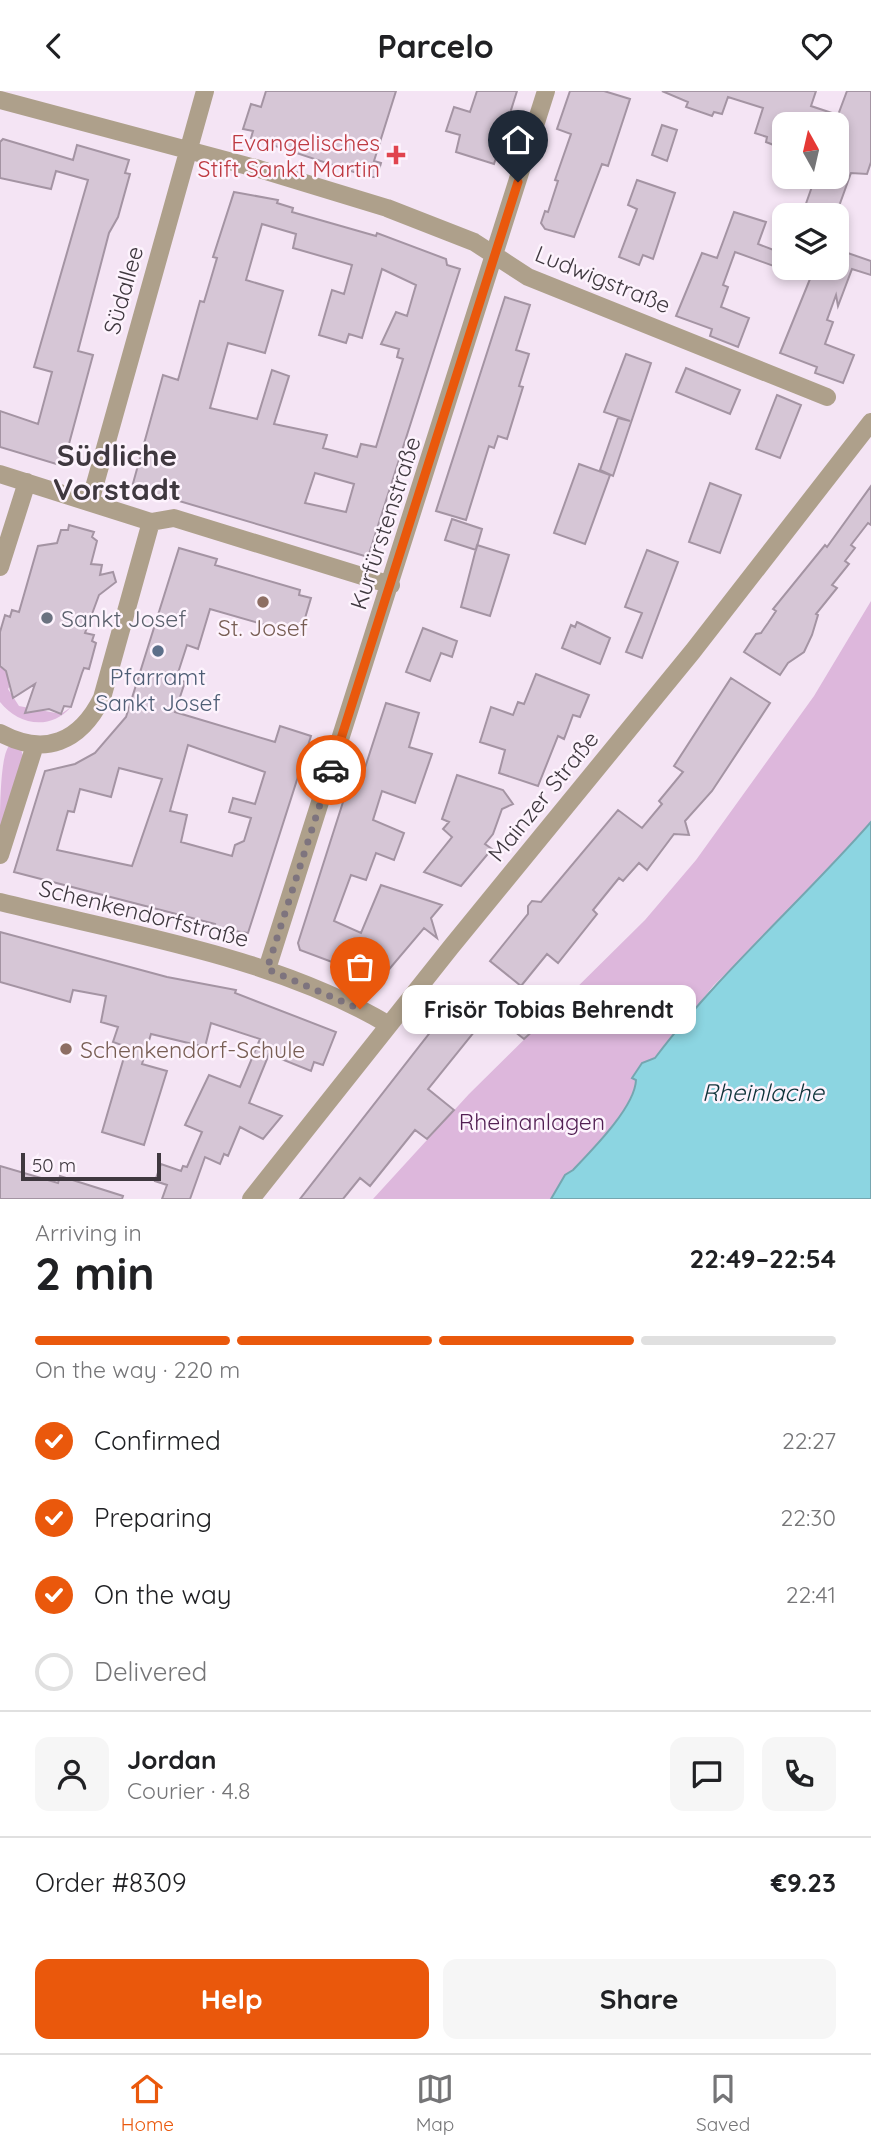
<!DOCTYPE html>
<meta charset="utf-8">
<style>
body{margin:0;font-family:Quicksand,sans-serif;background:#f6f6f6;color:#202124;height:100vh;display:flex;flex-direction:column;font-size:26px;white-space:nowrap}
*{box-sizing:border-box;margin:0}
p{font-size:23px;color:#757577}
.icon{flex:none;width:38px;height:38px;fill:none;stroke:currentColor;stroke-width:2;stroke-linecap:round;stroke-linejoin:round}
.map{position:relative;height:1108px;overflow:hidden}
.drawer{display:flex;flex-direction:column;background:#fff;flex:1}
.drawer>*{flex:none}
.needle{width:46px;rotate:352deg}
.buttons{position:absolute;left:772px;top:21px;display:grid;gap:14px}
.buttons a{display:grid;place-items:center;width:77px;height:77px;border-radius:14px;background:#fff;box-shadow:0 4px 10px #0003;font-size:35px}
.scale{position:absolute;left:21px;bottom:18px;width:140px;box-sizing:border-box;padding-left:7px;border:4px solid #3f383f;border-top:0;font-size:19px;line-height:24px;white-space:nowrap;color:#3f383f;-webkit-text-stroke:5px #fdf3fd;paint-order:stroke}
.pin{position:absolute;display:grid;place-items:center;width:60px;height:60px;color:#fff;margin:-72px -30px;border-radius:50% 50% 50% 0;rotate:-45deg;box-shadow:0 0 7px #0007}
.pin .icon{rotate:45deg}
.courier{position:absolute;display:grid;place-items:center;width:70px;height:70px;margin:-35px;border:5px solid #ea580c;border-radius:50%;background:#fff;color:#222;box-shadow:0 2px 9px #0007}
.bubble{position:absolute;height:49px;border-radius:14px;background:#fff;box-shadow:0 4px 10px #0003;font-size:23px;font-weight:700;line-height:49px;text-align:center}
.overview em{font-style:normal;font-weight:700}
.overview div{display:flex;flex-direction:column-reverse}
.overview{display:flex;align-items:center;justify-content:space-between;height:119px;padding:0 35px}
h1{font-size:46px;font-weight:700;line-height:52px}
.bar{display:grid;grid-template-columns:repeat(4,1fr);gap:10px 7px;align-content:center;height:84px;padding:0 35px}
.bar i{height:9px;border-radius:5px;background:#e0e0e0}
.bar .selected{background:#ea580c}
.bar p{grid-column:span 4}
.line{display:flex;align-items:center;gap:18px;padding:0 35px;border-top:2px solid #e0e0e0}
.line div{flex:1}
.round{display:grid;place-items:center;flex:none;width:74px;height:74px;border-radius:14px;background:#f6f6f6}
ol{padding:0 35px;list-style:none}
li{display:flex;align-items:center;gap:21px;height:77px}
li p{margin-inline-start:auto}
li .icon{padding:7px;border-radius:50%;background:#ea580c;color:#fff;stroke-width:4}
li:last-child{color:#757577}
li i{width:38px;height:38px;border:4px solid #e0e0e0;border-radius:50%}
.primary-button{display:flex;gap:14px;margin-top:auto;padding:14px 35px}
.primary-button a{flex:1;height:80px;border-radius:14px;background:#ea580c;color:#fff;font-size:28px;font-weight:700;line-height:80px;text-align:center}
.primary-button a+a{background:#f6f6f6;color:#202124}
header{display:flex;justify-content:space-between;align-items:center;height:91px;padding:0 35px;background:#fff;font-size:32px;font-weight:700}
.tabs{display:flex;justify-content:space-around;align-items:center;height:98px;border-top:2px solid #e0e0e0;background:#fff;font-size:19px;color:#757577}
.tabs a{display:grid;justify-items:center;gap:4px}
.tabs .selected{color:#ea580c}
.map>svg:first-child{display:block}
.green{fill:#ddb7dc}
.water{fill:#8cd5e1;stroke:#75a6b0;stroke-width:2}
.building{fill:#d6c6d6;stroke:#a494a3;stroke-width:2;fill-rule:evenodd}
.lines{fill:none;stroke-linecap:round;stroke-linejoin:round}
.minor{stroke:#aea08b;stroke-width:18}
.done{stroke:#7e747e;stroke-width:7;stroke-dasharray:0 12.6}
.route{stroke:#ea580c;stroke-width:9}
.health-dot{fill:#e0444e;stroke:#fdf3fd;stroke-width:2.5}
.education-dot{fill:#8d6e63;stroke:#fdf3fd;stroke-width:2.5}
.worship-dot{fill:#6b7280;stroke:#fdf3fd;stroke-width:2.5}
.service-dot{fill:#5c6f8a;stroke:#fdf3fd;stroke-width:2.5}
.labels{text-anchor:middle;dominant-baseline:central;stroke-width:5;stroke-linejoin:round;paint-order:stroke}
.health-label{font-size:23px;fill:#be3a42;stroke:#fdf3fd;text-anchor:end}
.street-label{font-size:23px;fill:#3f383f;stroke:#fdf3fd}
.worship-label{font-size:23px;fill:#5b616d;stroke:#fdf3fd;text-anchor:start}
.education-label{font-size:23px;fill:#785e54;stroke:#fdf3fd}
.service-label{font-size:23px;fill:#4e5e75;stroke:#fdf3fd}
.park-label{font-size:23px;fill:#521f53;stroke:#fdf3fd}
.water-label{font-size:24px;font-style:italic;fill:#0d3238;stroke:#fdf3fd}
.district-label{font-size:30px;font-weight:bold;fill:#3f383f;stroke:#fdf3fd}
</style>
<header><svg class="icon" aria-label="back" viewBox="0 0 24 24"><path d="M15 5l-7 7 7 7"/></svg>Parcelo<svg class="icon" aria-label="heart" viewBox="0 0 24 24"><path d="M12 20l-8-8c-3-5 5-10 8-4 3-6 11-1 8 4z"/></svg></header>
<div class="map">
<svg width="871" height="1108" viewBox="0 0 871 1108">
<rect width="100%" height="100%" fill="#f4e4f4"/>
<!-- green -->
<path class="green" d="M871 510V731L765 845 714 894 655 967 632 987 636 988C634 1017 592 1058 573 1080L565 1084 551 1108H373L469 1003 645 829 696 769 814 605Z
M0 575H6L11 593 8 598 19 615 61 623 71 616C50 640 18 634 0 611Z
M9 655 21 658 23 665 0 739C0 720 0 666 9 655Z"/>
<!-- water -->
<path class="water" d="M871 731V1108H551L565 1084 573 1079C592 1059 635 1016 636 989L632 987 642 972 655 967C720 881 801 811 871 731Z"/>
<!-- building -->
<path class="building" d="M266 0H396L374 70 381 72 377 86H369L251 47 253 40 243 38 251 13 261 16Z
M477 0H517L494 73 456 61 460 44 446 40 454 16 470 21Z
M570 0H604L630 8 608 75 602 73 574 146 545 138 541 132 545 120 548 121 558 90 555 89 571 43 557 38Z
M662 0H816L811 15 838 24 847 0H871V71L867 83 851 82 838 118 833 115 830 124H802L815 87 836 95V33H784V58L766 51 767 46 755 42 763 17 728 6 722 23 714 21 712 25 686 16 688 11Z
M662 34 677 39 667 70 652 64Z
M3 48 73 69 77 54 129 69 125 82 130 83 118 126 109 142 78 260 93 264 63 375 0 356V320L38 333 52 281 34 276 88 89 56 80 51 98 0 87V51Z
M637 89 675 102 653 168 643 164 639 174 619 166 637 118 628 114Z
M234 101 278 109 277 112 293 117 292 121 376 145 377 142 446 168 447 174 460 178 368 466 132 396 163 284 178 289 200 210 204 211 217 167 213 166ZM262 133 296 143 293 157 352 174 344 203 332 199 319 244 346 252 349 243 362 247 382 178 416 194 407 225 396 221 381 253 399 258 397 266 403 268 376 356 361 353 357 366 323 357 327 344 274 333 289 285 272 279 257 328 210 317 228 252 265 262 283 200 246 189ZM315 382 354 393 346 421 305 412Z
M734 121 766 131 758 153 784 163V177H836V158L871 170V184L852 178 838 215 836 204 827 229 833 231 825 253 854 264 843 292 815 282 817 276 780 262 810 188 735 161 723 194 728 196 721 216 749 227 738 256 710 245 712 238 676 225 702 162 717 167Z
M505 206 530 214 516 259 529 263 519 295 523 296 507 348 498 345 494 357 489 355 466 429 436 420Z
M626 263 651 272 613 385 600 379 618 327 630 330 604 321Z
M686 277 740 299 730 323 676 301Z
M777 304 801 314 780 367 756 358Z
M579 373 610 384 585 453 554 442Z
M710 392 741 404 720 462 689 451Z
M871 395V434L868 432 851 454 855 457 845 470 849 473 832 494 837 497 816 523 818 524 812 544 804 561 788 572 780 584 744 561 756 543 761 542 768 532 776 520 773 518 825 454 827 456Z
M452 428 482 438 476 459 445 449Z
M69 434 94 441 92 446 97 450 91 473 102 474 100 484 113 481 116 491 99 504 85 542 94 544 92 550 96 552 89 578 84 577 82 582 71 616 64 615 61 623 49 618 25 622 35 593 13 607 6 580 0 575V541L5 524 10 526 12 519 19 521 38 455 57 452 61 439H68Z
M477 454 509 464 490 525 461 516Z
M179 457 217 468 215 474 300 499 299 504 311 507 300 544 210 518 198 558 187 554 176 588 185 591 175 621 275 651 280 635 311 645 248 842 214 837 215 833 14 781 45 680 75 673 95 662 126 626ZM188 654 265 681 255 713 233 707 229 721 251 727 244 750 235 754 232 765 181 751 187 724 170 720ZM119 677 162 688 132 775 57 759 68 720 74 721 80 698 111 706Z
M647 459 678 471 642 567 626 561 642 522 625 516Z
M577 531 610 547 600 573 562 557 571 534 575 536Z
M423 537 457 550 452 566 441 562 430 590 406 581Z
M536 583 589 604 580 626 573 624 564 648 558 645 538 695 499 682 505 659 480 651 491 616 513 624 518 611 524 613Z
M731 587 770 612 712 700 685 730 689 744 674 743 647 779 639 772 623 790 619 787 593 819 597 823 558 872 547 863 521 895 490 870 528 823V815L532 810 541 811 618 719 642 737 662 713 659 710 683 681 674 675Z
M386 612 419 622 409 656 432 663 415 712 382 700 373 729 404 742 394 769 376 762 366 789 351 784 334 830 361 842 381 794 442 814 431 827 437 847 424 837 380 889 300 859 298 852 351 686 361 689Z
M457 684 503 699 513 713 502 718 493 743 485 753 492 758 461 795 424 781 452 746 443 738 449 731 442 728Z
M0 841 167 886 236 899 235 902 336 941 323 974 314 971 311 980 269 963 249 1012 282 1025 263 1048 240 1036 228 1065 224 1063 220 1073 205 1066 190 1108H162L167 1094 155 1090 161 1073 181 1080 183 1075 187 1076 202 1041 185 1034 209 984 240 996 260 948 211 932 205 956 151 943 142 973 167 980 144 1054 102 1041 127 956 113 951 118 936 101 931 106 905 73 899 70 911 0 891Z
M464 898 491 920 428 998 454 1019 427 1048 415 1039 370 1095 360 1087 343 1108H300Z
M535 905 548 915 543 922 548 926 524 948 509 936Z
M0 1075 58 1092 60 1085 123 1105 122 1108H0Z"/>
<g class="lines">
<!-- minor -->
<path class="minor" d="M0 9 259 78 387 117 474 151 528 186 827 306
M0 383 151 431 174 427 391 494
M90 411 205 0
M0 476 27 391
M0 642C45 666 80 651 102 607L151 431
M0 764 35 654
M0 811C128 843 276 866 389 934
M267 878 546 0
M251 1108 451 856 693 560 871 331"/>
</g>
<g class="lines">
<!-- done -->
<path class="done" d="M331 679 267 878 360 918"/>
<!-- route -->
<path class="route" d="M331 679 518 91"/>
</g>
<!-- markers -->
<path class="health-dot" d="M392.5 53.5h7v7h7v7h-7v7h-7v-7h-7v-7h7z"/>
<g class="education-dot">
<circle cx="263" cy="511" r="7"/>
<circle cx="66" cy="958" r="7"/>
</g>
<circle class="worship-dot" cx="47" cy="527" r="7"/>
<circle class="service-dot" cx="158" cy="560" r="7"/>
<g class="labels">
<!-- health labels -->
<g class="health-label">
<text x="380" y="51">Evangelisches<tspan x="380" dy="26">Stift Sankt Martin</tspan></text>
</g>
<!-- street labels -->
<g class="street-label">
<text transform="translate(603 188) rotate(22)">Ludwigstraße</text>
<text transform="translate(123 199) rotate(-74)">Südallee</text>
<text transform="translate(385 432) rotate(-72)">Kurfürstenstraße</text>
<text transform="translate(543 705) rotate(-51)">Mainzer Straße</text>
<text transform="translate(144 822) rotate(14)">Schenkendorfstraße</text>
</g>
<!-- worship labels -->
<g class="worship-label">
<text x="61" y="527">Sankt Josef</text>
</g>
<!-- education labels -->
<g class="education-label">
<text x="263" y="536">St. Josef</text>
<text x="80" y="958" text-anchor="start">Schenkendorf-Schule</text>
</g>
<!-- service labels -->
<g class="service-label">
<text x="158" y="585">Pfarramt<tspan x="158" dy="26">Sankt Josef</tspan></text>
</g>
<!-- park labels -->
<g class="park-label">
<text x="532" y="1030">Rheinanlagen</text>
</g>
<!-- water labels -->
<g class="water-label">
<text x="763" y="1001">Rheinlache</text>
</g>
<!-- district labels -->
<g class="district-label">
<text x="117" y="364">Südliche<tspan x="117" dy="34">Vorstadt</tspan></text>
</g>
</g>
</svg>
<div class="buttons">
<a><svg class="needle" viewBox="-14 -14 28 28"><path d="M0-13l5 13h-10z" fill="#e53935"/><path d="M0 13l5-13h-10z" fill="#757577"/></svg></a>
<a><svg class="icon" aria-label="layers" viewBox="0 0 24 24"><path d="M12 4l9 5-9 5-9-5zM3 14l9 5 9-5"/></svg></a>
</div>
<div class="scale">50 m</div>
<div class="pin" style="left:360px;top:918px;background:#ea580c"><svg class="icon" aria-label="bag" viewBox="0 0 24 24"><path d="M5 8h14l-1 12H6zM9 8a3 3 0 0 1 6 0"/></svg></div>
<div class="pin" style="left:518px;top:91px;background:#1f2937"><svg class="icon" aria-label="home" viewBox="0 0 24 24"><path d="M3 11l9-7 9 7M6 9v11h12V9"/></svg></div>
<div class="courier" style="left:331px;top:679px"><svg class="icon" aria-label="car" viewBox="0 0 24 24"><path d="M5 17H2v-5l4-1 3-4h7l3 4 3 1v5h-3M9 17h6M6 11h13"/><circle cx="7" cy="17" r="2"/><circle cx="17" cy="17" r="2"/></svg></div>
<div class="bubble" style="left:402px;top:894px;width:294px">Frisör Tobias Behrendt</div>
</div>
<section class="drawer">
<div class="overview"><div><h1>2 min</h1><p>Arriving in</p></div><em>22:49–22:54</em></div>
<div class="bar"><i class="selected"></i><i class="selected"></i><i class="selected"></i><i></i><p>On the way · 220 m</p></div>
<ol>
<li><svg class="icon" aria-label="check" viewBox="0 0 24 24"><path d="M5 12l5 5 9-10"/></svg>Confirmed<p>22:27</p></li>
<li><svg class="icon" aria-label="check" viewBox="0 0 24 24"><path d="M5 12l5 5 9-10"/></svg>Preparing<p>22:30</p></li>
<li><svg class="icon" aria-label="check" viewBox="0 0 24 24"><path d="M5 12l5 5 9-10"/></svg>On the way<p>22:41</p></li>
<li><i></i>Delivered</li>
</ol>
<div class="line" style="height:126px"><a class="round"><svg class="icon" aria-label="person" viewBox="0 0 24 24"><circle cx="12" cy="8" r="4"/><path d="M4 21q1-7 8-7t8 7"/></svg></a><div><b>Jordan</b><p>Courier · 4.8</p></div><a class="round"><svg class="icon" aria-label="chat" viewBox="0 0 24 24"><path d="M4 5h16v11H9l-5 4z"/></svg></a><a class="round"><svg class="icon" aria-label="phone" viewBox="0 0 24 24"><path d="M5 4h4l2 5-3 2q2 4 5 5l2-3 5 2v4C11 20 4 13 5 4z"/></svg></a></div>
<div class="line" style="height:91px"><div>Order #8309</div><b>€9.23</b></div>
<div class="primary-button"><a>Help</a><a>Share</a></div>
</section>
<nav class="tabs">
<a class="selected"><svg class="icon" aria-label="home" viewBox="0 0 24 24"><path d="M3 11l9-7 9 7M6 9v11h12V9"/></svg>Home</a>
<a><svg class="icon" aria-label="map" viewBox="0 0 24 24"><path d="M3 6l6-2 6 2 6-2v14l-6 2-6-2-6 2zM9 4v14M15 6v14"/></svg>Map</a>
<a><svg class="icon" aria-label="saved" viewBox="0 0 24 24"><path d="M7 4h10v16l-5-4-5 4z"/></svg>Saved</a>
</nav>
